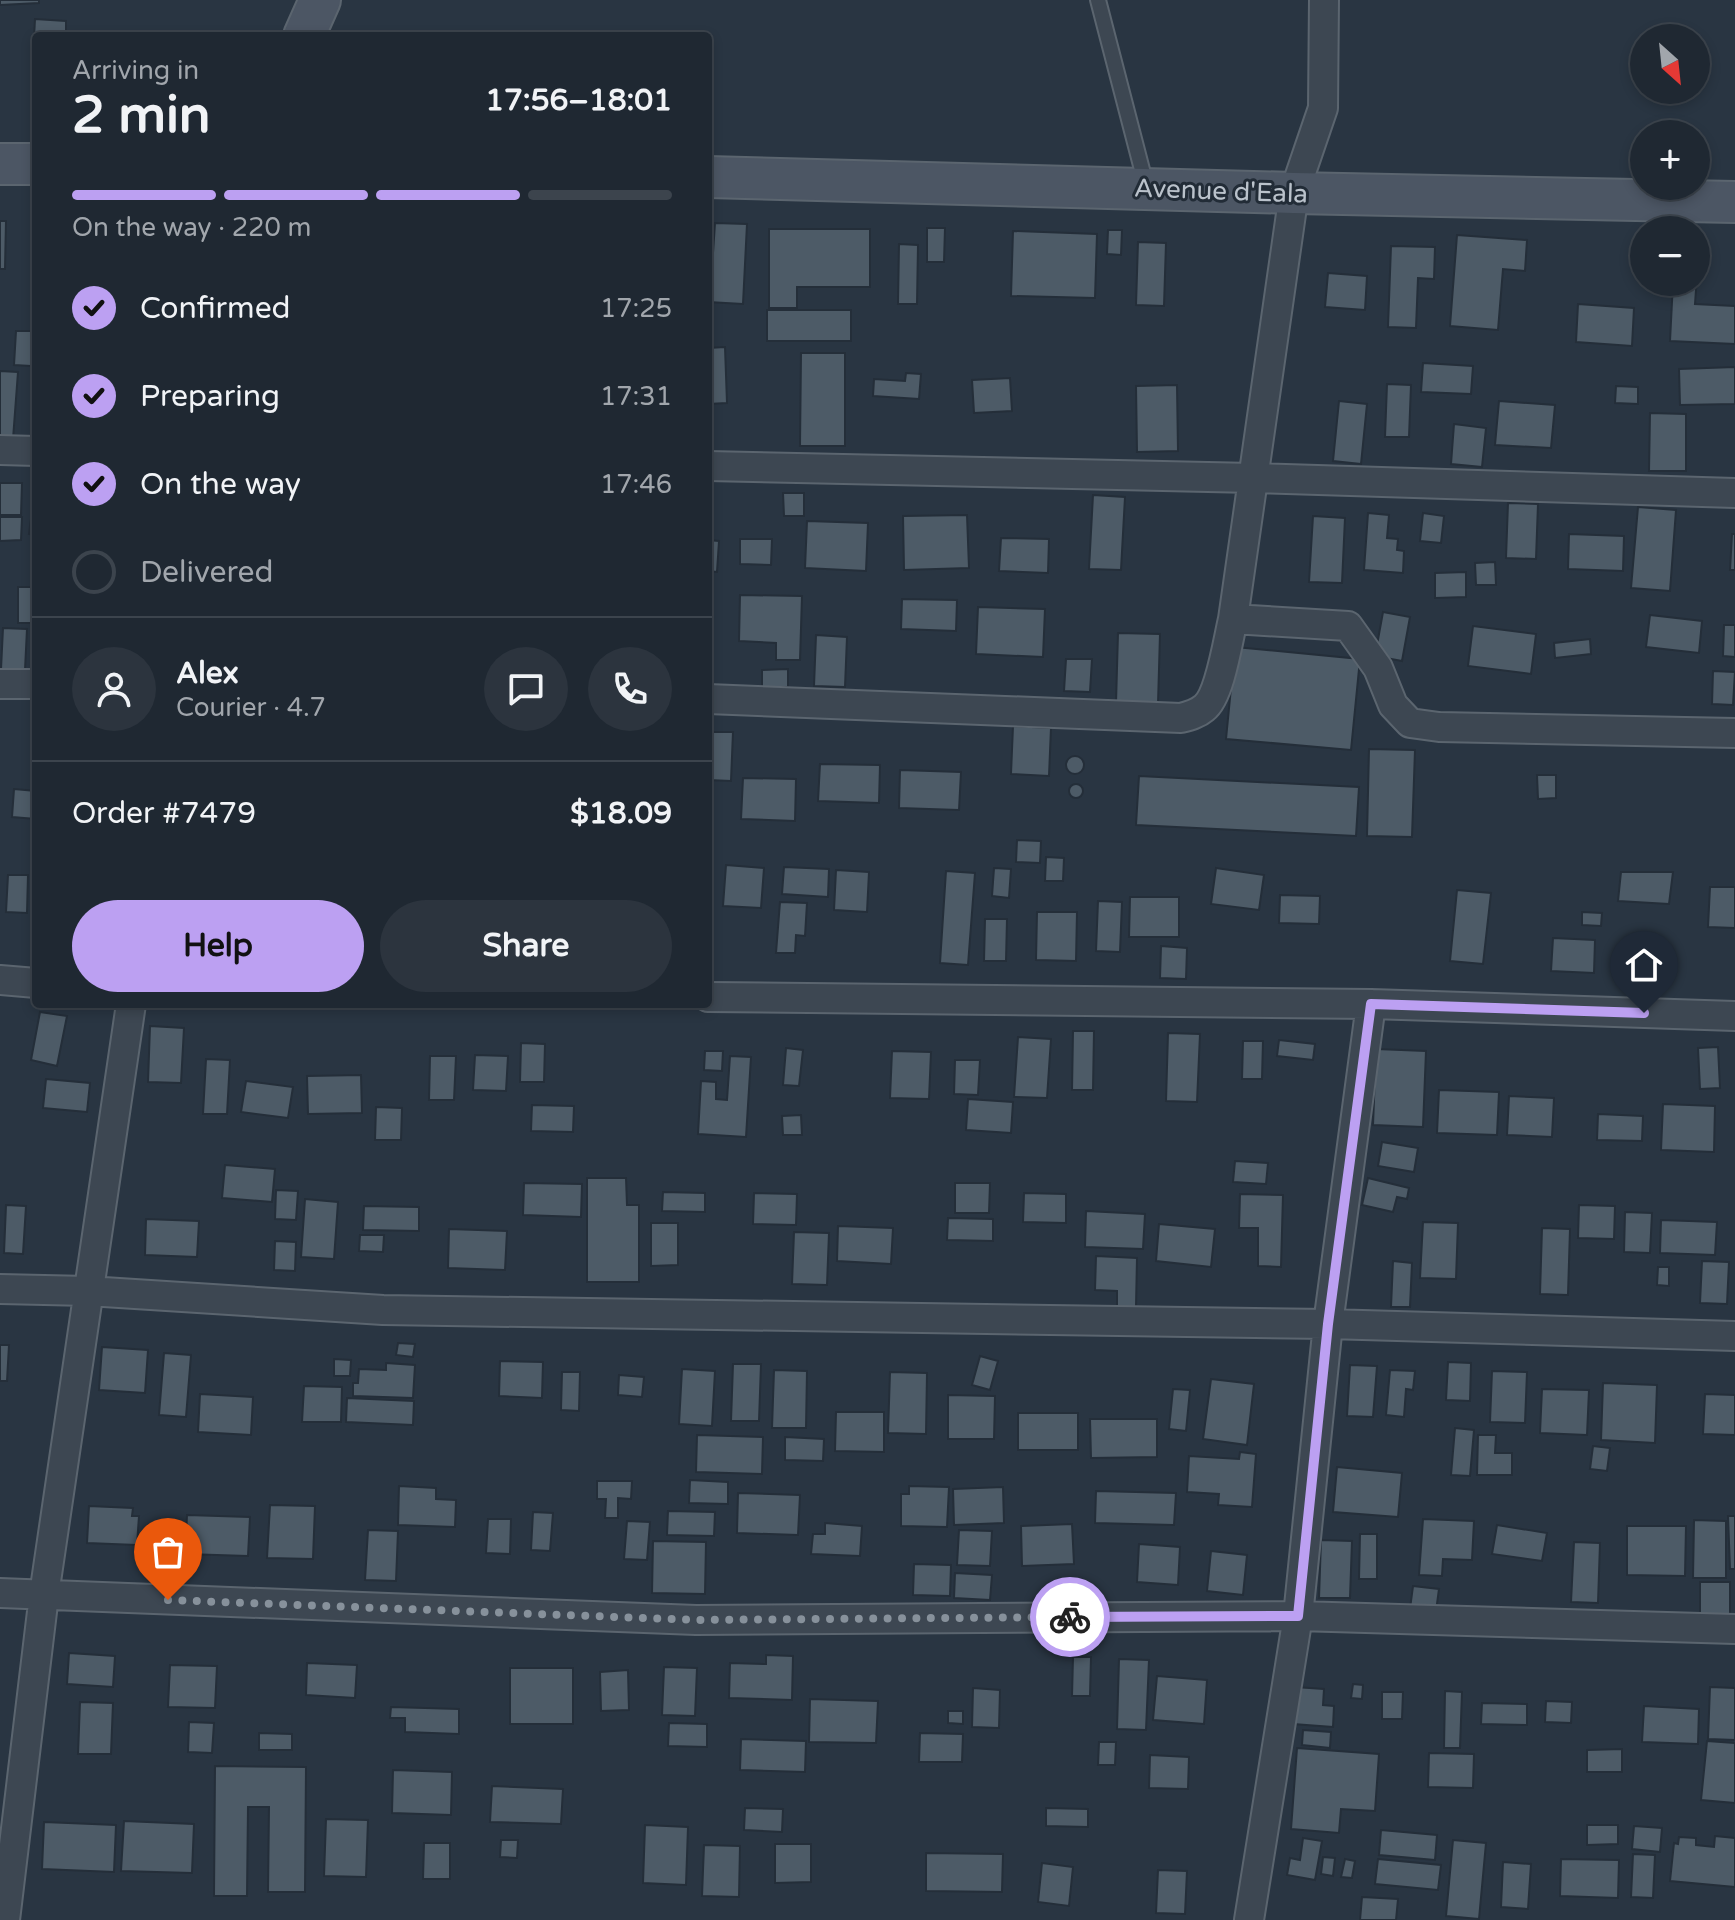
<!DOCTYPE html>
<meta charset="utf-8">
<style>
body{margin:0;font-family:"Varela Round",sans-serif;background:#2c343e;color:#f1f3f6;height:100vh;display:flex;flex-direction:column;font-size:30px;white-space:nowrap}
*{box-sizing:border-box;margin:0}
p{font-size:26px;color:#a1a6ac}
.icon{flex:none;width:44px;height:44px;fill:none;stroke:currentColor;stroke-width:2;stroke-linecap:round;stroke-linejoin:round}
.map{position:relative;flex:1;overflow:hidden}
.side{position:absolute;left:32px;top:32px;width:680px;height:976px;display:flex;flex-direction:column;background:#1f2832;border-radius:8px;box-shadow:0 4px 12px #0003,0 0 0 2px #3c444d}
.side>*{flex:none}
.needle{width:52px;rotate:153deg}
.controls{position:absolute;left:1630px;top:24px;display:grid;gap:16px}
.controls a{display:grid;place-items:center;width:80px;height:80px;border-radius:50%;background:#1f2832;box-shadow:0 4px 12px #0003,0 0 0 2px #3c444d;font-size:40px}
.pin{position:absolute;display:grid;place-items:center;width:68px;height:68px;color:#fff;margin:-82px -34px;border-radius:50% 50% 50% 0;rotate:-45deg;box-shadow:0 0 8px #0007}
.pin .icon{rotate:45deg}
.courier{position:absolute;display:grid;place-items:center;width:80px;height:80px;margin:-40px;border:6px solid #bca0f2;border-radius:50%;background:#fff;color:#222;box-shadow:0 2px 10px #0007}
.head em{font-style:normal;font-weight:700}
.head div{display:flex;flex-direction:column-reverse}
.head{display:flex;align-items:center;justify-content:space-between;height:136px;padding:0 40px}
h1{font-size:52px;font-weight:700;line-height:60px}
.bar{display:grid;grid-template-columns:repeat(4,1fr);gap:12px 8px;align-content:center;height:96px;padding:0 40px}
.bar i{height:10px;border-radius:6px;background:#3c444d}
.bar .on{background:#bca0f2}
.bar p{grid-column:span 4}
.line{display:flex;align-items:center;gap:20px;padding:0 40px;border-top:2px solid #3c444d}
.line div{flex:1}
.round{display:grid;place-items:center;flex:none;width:84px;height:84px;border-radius:42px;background:#2c343e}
ol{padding:0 40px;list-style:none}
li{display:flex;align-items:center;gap:24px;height:88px}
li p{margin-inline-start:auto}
li .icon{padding:8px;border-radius:50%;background:#bca0f2;color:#111;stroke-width:4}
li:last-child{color:#a1a6ac}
li i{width:44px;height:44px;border:4px solid #3c444d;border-radius:50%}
.button{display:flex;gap:16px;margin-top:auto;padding:16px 40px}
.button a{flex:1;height:92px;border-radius:48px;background:#bca0f2;color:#111;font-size:32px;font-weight:700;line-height:92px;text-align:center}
.button a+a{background:#2c343e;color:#f1f3f6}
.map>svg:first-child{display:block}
.building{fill:#4d5b67;stroke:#242e39;stroke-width:2}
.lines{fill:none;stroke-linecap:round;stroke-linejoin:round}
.lane-casing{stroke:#5b656f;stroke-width:18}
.street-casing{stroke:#5b656f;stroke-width:32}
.secondary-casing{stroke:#5b656f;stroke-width:44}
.lane{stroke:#3d4752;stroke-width:14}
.street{stroke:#3d4752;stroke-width:28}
.secondary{stroke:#4c5664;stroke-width:40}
.done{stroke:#87919b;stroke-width:8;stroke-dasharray:0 14.4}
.route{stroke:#bca0f2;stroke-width:10}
.labels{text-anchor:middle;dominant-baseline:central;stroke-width:6;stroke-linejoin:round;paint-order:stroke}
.street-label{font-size:26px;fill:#bac2cb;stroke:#222c37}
</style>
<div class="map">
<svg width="1735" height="1920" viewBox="0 0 1735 1920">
<rect width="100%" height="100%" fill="#293542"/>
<!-- building -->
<path class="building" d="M0 0H39V3L0 5Z
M35 19 66 21V33H73V36H36V96L31 95Z
M0 221H6L5 269H0Z
M715 223 747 224 743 304 708 302V267L712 268Z
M927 228H945L944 262H927Z
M769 229H870V287H797V308H769Z
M1108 230H1122L1121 255 1107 254Z
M1013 231 1097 234 1095 298 1011 296Z
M1457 235 1527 240 1525 271 1503 269 1498 330 1450 326Z
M1138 242 1166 243 1164 306 1136 305Z
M899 244 918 245 917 304H898Z
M1391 246 1435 247 1434 279 1418 278 1416 328 1388 327Z
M1328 273 1367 276 1365 310 1325 307Z
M1696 276H1697L1695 304 1735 306V344L1670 341 1673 282H1696Z
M1578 304 1634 308 1632 346 1576 342Z
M767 310H851V341H767Z
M16 331H33L31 366 14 365Z
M725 347 727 403 708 404V348Z
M801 353H845V446H800Z
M1423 363 1473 366 1471 394 1421 392Z
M1735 367V404L1680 405 1679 369Z
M0 371 18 372 13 439 0 438Z
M906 373 921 374 919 399 873 396 874 379 905 381Z
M1010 378 1012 411 974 413 972 380Z
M1387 384 1411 385 1409 437H1385Z
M1177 385 1178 451 1137 452 1136 386Z
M1616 386 1638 387V404L1615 403Z
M1339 401 1367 404 1361 464 1333 461Z
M1499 401 1555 405 1551 448 1495 445Z
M1650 413 1686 414V471H1649Z
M1454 424 1486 428 1482 467 1451 464Z
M0 483H22L21 515H0Z
M783 493H804V516H784Z
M1093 495 1125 497 1121 570 1089 569Z
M1508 503 1538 504 1536 559 1506 558Z
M33 504H36V535L29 534Z
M1638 507 1676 510 1670 591 1631 588Z
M1368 513 1389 515 1387 538 1398 539 1397 550 1404 551 1403 573 1364 570Z
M1423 513 1444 516 1441 543 1420 541Z
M967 515 969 568 904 570 903 516Z
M1313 516 1345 518 1342 583 1309 582Z
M0 517H22L21 540 0 541Z
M807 521 868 523 866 571 805 568Z
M1569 534 1624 536 1623 571 1568 569Z
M1732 534H1735V570H1730Z
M1001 538 1049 539 1048 573 999 571Z
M740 539H772L771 565 740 564Z
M708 540 719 541 717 572 708 571Z
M1495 562 1496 585H1476L1475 563Z
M1466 572V597L1435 598V573Z
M18 587H36V623H18Z
M740 595 802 596 800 660H776V643L739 641Z
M902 599 957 600 956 631 901 629Z
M978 607 1045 609 1043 657 976 654Z
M1383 612 1410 617 1402 661 1375 656Z
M1650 615 1702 621 1699 653 1646 647Z
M1724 625H1735V657L1723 656Z
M1473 626 1536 634 1531 674 1468 666Z
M3 628 27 629 25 670 1 669Z
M1118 633 1160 634 1158 704 1116 703Z
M816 635 847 637 845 687 814 686Z
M1590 639 1591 654 1555 658 1554 643Z
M1235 647 1360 659 1351 750 1226 739Z
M1066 659H1092L1090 692 1064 691Z
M788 669V687L762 688V670Z
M1713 671 1735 672 1733 705 1712 704Z
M1013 726 1051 728 1049 776 1011 774Z
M709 732H733L731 781 708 780Z
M1369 749 1415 750 1412 837 1367 836Z
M1066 765a9 9 0 1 1 18 0a9 9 0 1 1-18 0Z
M820 764 880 765 879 803 818 801Z
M900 770 961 772 959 810 899 808Z
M1537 775H1556V798L1538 799Z
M1139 776 1359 787 1356 836 1136 825Z
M743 778 796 779 795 821 741 819Z
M1069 791a7 7 0 1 1 14 0a7 7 0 1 1-14 0Z
M14 789 36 791V819L12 817Z
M1017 840 1041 841 1040 863 1016 862Z
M1046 857 1064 858 1063 881H1045Z
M726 865 764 868 761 908 723 906Z
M784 867 829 869 828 897 782 894Z
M994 868 1011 869 1009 898 992 896Z
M1216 868 1264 875 1259 910 1211 904Z
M836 870 869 872 867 912 834 910Z
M946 871 975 873 968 965 940 963Z
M1621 872H1673L1669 904 1618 901Z
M8 875H28L27 913 6 912Z
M1710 887H1735V928L1708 927Z
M1457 890 1491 893 1483 964 1450 961Z
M1280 895 1320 896 1319 924 1279 923Z
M1130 897H1179V937H1129Z
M1098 901 1122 902 1120 952 1096 951Z
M780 902 807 903 805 936 796 935 795 953H776Z
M1037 912H1077L1076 961 1036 960Z
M1582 912 1602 913 1601 926 1582 925Z
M985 919H1007L1006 961H984Z
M1553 938 1595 940 1594 973 1551 971Z
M1161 946 1187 948 1186 979 1160 978Z
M40 1012 67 1016 57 1066 31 1060Z
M150 1026 184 1028 181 1083 148 1082Z
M1073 1031H1094L1093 1090H1072Z
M1168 1033 1200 1034 1197 1102 1166 1101Z
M1018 1037 1051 1039 1047 1098 1014 1097Z
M1279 1040 1315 1044 1313 1060 1277 1056Z
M1243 1041H1263L1262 1079H1242Z
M521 1043 545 1044 544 1082H520Z
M1718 1047 1720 1088 1700 1089 1698 1048Z
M786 1048 803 1050 799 1086 783 1085Z
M1376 1049 1426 1051 1423 1127 1373 1125Z
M705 1051H723L722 1071 704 1070Z
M892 1051 931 1052 929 1099 890 1098Z
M475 1055 508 1056 506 1091 473 1090Z
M430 1056H456L454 1100H429Z
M730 1056 751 1057 746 1137 698 1134 701 1081 716 1082V1099L727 1100Z
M206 1059 230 1060 227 1114H203Z
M955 1060H980L978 1095 954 1094Z
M361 1075 362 1113 308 1114 307 1076Z
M46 1079 90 1083 87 1112 43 1108Z
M246 1081 293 1087 288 1118 241 1112Z
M1439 1090 1499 1092 1497 1135 1437 1133Z
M1509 1096 1554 1098 1552 1137 1507 1135Z
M968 1099 1013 1102 1011 1133 966 1130Z
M1663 1104 1715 1106 1714 1152 1661 1150Z
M532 1105 574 1106 573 1132 531 1131Z
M376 1107 402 1108 401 1140H375Z
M1598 1114 1643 1116 1642 1141 1597 1140Z
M801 1115 802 1135H783L782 1116Z
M1382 1142 1418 1148 1414 1172 1378 1166Z
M1235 1161 1268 1163 1266 1184 1233 1182Z
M225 1165 275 1169 272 1202 222 1198Z
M587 1178H626L627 1205H639V1282H587Z
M1368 1178 1409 1188 1407 1199 1397 1197 1393 1212 1362 1205Z
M524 1183 582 1184 581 1217 523 1215Z
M955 1183H990L989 1213H955Z
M276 1190 298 1191 296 1220 275 1219Z
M663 1192 705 1193V1212L662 1211Z
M754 1193 797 1194 796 1225 753 1224Z
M1024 1193 1066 1194V1223L1023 1222Z
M1240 1194 1283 1195 1281 1267 1258 1266V1228H1239Z
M305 1199 338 1202 334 1259 301 1257Z
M6 1205 26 1206 23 1254 4 1253Z
M1579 1205 1615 1206 1614 1239 1578 1238Z
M364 1206 419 1207V1231L363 1230Z
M1086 1211 1145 1214 1143 1249 1085 1247Z
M1625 1212 1652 1213 1650 1253 1624 1252Z
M948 1218 993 1219V1241L947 1240Z
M146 1219 199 1221 197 1257 145 1255Z
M1661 1220 1717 1222 1715 1255 1660 1253Z
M1423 1222 1458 1223 1456 1279 1420 1278Z
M651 1223H678V1265L651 1266Z
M1159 1224 1215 1229 1211 1267 1156 1261Z
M838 1226 893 1228 891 1264 837 1261Z
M1542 1228 1570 1229 1568 1295 1540 1294Z
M449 1229 507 1231 505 1270 448 1268Z
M794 1232 829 1233 827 1285 792 1284Z
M360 1235H384L383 1252 359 1251Z
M275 1241 296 1242 295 1271 274 1270Z
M1096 1256 1137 1258 1136 1307H1117V1291L1095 1290Z
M1393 1261 1412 1263 1410 1307H1391Z
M1702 1261 1729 1262 1727 1304 1700 1303Z
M1658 1267H1669V1286L1657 1285Z
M398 1343 415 1344 413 1357 396 1355Z
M0 1345H9L7 1381H0Z
M102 1347 148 1350 145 1393 99 1390Z
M164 1353 191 1355 186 1417 159 1415Z
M980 1356 998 1361 990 1390 972 1385Z
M334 1359 351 1360 350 1376H334Z
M500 1361 543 1362 542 1398 499 1396Z
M1448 1362 1471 1363 1470 1401 1446 1400Z
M386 1363 415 1365 413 1398 353 1396V1383H358L359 1369 386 1370Z
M733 1364H761L759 1421H731Z
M1350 1365 1377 1366 1373 1417 1347 1416Z
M682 1369 715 1371 712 1426 679 1424Z
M774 1370 807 1371 806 1428H772Z
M1390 1370 1415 1371 1413 1390 1406 1389 1404 1417 1386 1415Z
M1492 1371 1527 1372 1525 1423 1490 1422Z
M562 1372H580L579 1411 561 1410Z
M890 1372 927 1373 926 1434 888 1433Z
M619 1375 644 1377 642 1397 618 1395Z
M1211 1379 1254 1384 1247 1445 1203 1439Z
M1603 1383 1657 1385 1655 1443 1601 1440Z
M304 1386 342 1387 341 1422H302Z
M1173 1389 1190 1390 1186 1431 1169 1429Z
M1542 1389 1589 1390 1587 1435 1540 1433Z
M200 1394 253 1397 251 1435 198 1432Z
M1705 1394 1735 1395V1435L1703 1434Z
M948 1395 995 1396 994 1439H948Z
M347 1398 414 1401 413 1425 346 1422Z
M836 1412H884V1452L835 1451Z
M1018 1413H1078V1450H1018Z
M1090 1419H1157V1457L1091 1458Z
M1455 1428 1474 1430 1470 1476 1451 1475Z
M697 1435 763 1437 762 1474 696 1472Z
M1478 1435H1496L1495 1453H1512V1475H1477Z
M785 1437 824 1439 823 1461 785 1460Z
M1593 1446 1610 1448 1607 1471 1590 1469Z
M1240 1452 1256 1454 1252 1507 1218 1505 1219 1494 1187 1492 1189 1456 1239 1459Z
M1337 1467 1402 1473 1398 1517 1333 1512Z
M690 1480 728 1482V1504L689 1503Z
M597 1481H632L631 1499 618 1498V1518H605L606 1499H597Z
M399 1486 436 1488V1499L456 1500 455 1527 398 1525Z
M909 1486 949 1487 947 1527 901 1526V1494H909Z
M1003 1487 1004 1523 954 1525 953 1489Z
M1096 1491 1176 1493 1174 1525 1095 1523Z
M738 1493 800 1495 798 1535 737 1533Z
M270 1505 315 1506 313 1559 267 1558Z
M89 1506 133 1508 132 1516H139L137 1545 87 1543Z
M668 1511 715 1512 714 1536 667 1535Z
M533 1512 553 1513 550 1551 531 1550Z
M187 1515 250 1517 248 1556 185 1554Z
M1728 1516H1735V1569H1730Z
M488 1519H511L510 1554 486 1553Z
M1423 1519 1474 1521 1472 1560 1443 1559 1442 1576 1419 1575Z
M1694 1520 1726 1521V1578H1693Z
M627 1521 650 1522 647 1560 624 1559Z
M825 1523 862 1526 860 1556 811 1554 813 1534H825Z
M1072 1524 1074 1564 1022 1566 1021 1526Z
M1497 1525 1547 1533 1542 1561 1492 1554Z
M1627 1526H1686L1685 1576 1627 1575Z
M368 1530 398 1531 396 1581 365 1580Z
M959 1530 992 1531 990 1566 957 1565Z
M1360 1534H1377V1579H1359Z
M1321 1540 1352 1541 1350 1598H1319Z
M653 1541 706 1542 705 1594 652 1593Z
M1574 1542 1600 1543 1598 1603 1571 1602Z
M1139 1544 1180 1547 1178 1585 1137 1582Z
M1211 1551 1247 1555 1243 1595 1207 1591Z
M914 1564 951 1565 950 1596 913 1595Z
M955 1573 992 1575 990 1600 954 1598Z
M1700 1582H1730V1622L1700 1621Z
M1413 1586 1439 1589 1435 1619 1409 1616Z
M69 1653 115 1656 113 1687 67 1684Z
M766 1655 793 1656 792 1700 729 1698 730 1663 766 1664Z
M1073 1657H1091L1090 1696H1072Z
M1119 1659 1149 1660 1146 1730 1117 1729Z
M307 1663 357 1665 355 1698 306 1695Z
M170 1665 217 1666 215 1708 168 1707Z
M664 1667 697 1668 695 1716 662 1715Z
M510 1668H573V1724H510Z
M628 1670 629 1710 601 1711 600 1672Z
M1157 1676 1207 1680 1204 1724 1153 1720Z
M1353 1684 1363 1685 1362 1699 1351 1698Z
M1295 1687 1324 1689 1323 1705 1334 1706 1333 1727 1293 1724Z
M1710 1687 1735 1688V1740L1708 1739Z
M973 1688 1000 1690 999 1728 972 1727Z
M1445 1691 1462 1692 1460 1748H1444Z
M1382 1692H1403L1402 1719H1382Z
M810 1699 878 1701 876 1743 809 1742Z
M1546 1701 1572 1702 1571 1723 1545 1722Z
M80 1702 113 1703 111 1754H78Z
M1482 1703 1527 1704V1725L1481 1724Z
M1644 1706 1699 1709 1698 1744 1642 1742Z
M391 1707 459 1709V1734L405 1732V1718H390Z
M948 1711H963V1724L948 1723Z
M189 1722 214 1723 212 1753 188 1752Z
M669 1723 707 1724V1747L668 1746Z
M1303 1730 1331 1732 1330 1748 1302 1745Z
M259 1733 292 1734V1750H259Z
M920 1733 963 1734 962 1762H919Z
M741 1739 806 1741 805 1772 740 1770Z
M1707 1741 1735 1743V1803L1701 1800Z
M1099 1742H1116L1115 1765H1098Z
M1297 1748 1379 1754 1375 1811 1341 1809 1339 1833 1291 1829Z
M1622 1749V1772H1587V1750Z
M1429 1753 1474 1754 1473 1788 1428 1787Z
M1150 1755 1189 1757 1188 1789 1149 1788Z
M215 1766 306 1767 305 1892H268L269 1807H248L247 1896H214Z
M393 1770 452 1772 451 1815 392 1813Z
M492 1786 563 1789 561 1824 490 1822Z
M745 1808 783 1809 782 1832 744 1830Z
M1046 1808 1088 1809V1827L1046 1826Z
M326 1819 368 1820 366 1877 324 1876Z
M124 1821 194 1824 192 1873 121 1871Z
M44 1822 116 1825 114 1872 42 1869Z
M645 1825 688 1827 686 1885 643 1883Z
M1587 1825H1618V1844L1587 1845Z
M1634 1826 1662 1828 1660 1852 1632 1849Z
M1381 1830 1437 1835 1435 1860 1379 1855Z
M1715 1836 1735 1838V1887L1670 1881 1674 1843 1678 1844 1679 1837 1696 1838V1845L1714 1847Z
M1303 1838 1322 1841 1315 1880 1287 1875 1290 1858 1300 1860Z
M501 1840H518L517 1858 500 1857Z
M1453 1840 1486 1843 1479 1919 1446 1916Z
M424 1843H450V1879H423Z
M775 1844H811V1882L775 1883Z
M704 1845 740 1846 739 1897 702 1896Z
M926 1853 1003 1854 1002 1892 926 1891Z
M1633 1854 1655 1855 1653 1898 1631 1897Z
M1323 1857 1335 1858 1333 1876 1321 1874Z
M1345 1859 1355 1861 1352 1878 1341 1877Z
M1378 1859 1441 1865 1438 1890 1375 1884Z
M1561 1859 1619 1860 1618 1898 1560 1896Z
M1503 1862 1531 1864 1528 1909 1501 1907Z
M1042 1863 1073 1867 1069 1906 1038 1902Z
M1158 1870 1187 1871 1185 1914 1156 1913Z
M1362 1897 1398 1899 1396 1920H1360Z"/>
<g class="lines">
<defs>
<path id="lane" d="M1098 0 1146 185"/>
<path id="street" d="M0 450 36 451
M708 466 1253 478 1735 493
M1233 619 1294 193 1323 108 1324 0
M0 684H36
M708 699 1181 718C1189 716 1197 714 1204 708 1220 696 1228 640 1233 619L1348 626 1378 668 1393 705 1410 723 1439 727 1735 733
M0 980 36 983
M708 997 1371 1004 1735 1016
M0 1289 88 1291 383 1310 1328 1324 1735 1336
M0 1593 696 1620 1298 1616 1735 1629
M5 1920 44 1595 131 1004
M1249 1920 1298 1616 1328 1324 1371 1004"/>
<path id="secondary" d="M304 36 320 0
M0 164H36
M708 177 1294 193 1735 202"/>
</defs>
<!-- lane casing -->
<use href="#lane" class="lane-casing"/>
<!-- street casing -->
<use href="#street" class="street-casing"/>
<!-- secondary casing -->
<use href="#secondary" class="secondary-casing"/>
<!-- lane -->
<use href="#lane" class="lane"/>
<!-- street -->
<use href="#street" class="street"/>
<!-- secondary -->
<use href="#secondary" class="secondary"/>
</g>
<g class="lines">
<!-- done -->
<path class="done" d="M168 1600 696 1620 1070 1617"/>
<!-- route -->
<path class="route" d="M1070 1617 1298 1616 1328 1324 1371 1004 1644 1013"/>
</g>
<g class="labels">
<!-- street labels -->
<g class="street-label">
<text transform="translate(1221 191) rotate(2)">Avenue d'Eala</text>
</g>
</g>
</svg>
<div class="controls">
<a><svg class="needle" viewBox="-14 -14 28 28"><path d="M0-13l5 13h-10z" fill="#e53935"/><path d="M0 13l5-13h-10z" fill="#a1a6ac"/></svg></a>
<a>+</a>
<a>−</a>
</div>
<div class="pin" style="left:168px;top:1600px;background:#ea580c"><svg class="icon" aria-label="bag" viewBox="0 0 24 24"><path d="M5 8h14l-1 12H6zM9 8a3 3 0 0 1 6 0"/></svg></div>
<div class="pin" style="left:1644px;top:1013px;background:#1f2937"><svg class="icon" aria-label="home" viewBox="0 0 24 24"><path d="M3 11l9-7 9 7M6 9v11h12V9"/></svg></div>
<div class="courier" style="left:1070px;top:1617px"><svg class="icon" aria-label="bike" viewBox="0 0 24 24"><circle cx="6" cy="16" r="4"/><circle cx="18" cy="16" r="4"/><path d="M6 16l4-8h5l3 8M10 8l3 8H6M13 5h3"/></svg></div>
<section class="side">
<div class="head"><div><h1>2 min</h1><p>Arriving in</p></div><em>17:56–18:01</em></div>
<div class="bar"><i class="on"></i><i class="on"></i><i class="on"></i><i></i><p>On the way · 220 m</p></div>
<ol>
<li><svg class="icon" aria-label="check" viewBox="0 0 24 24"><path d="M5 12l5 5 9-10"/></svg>Confirmed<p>17:25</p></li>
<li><svg class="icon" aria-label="check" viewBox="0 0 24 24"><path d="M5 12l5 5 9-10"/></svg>Preparing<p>17:31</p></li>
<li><svg class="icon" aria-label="check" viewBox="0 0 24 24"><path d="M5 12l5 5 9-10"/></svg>On the way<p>17:46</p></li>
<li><i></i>Delivered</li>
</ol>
<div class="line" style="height:144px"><a class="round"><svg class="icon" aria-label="person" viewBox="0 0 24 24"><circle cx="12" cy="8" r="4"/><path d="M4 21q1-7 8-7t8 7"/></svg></a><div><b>Alex</b><p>Courier · 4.7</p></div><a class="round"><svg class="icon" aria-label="chat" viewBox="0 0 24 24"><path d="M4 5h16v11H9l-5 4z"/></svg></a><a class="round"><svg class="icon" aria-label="phone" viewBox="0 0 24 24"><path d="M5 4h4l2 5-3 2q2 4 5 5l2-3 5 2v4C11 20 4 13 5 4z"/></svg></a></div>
<div class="line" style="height:104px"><div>Order #7479</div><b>$18.09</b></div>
<div class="button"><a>Help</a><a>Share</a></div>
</section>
</div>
